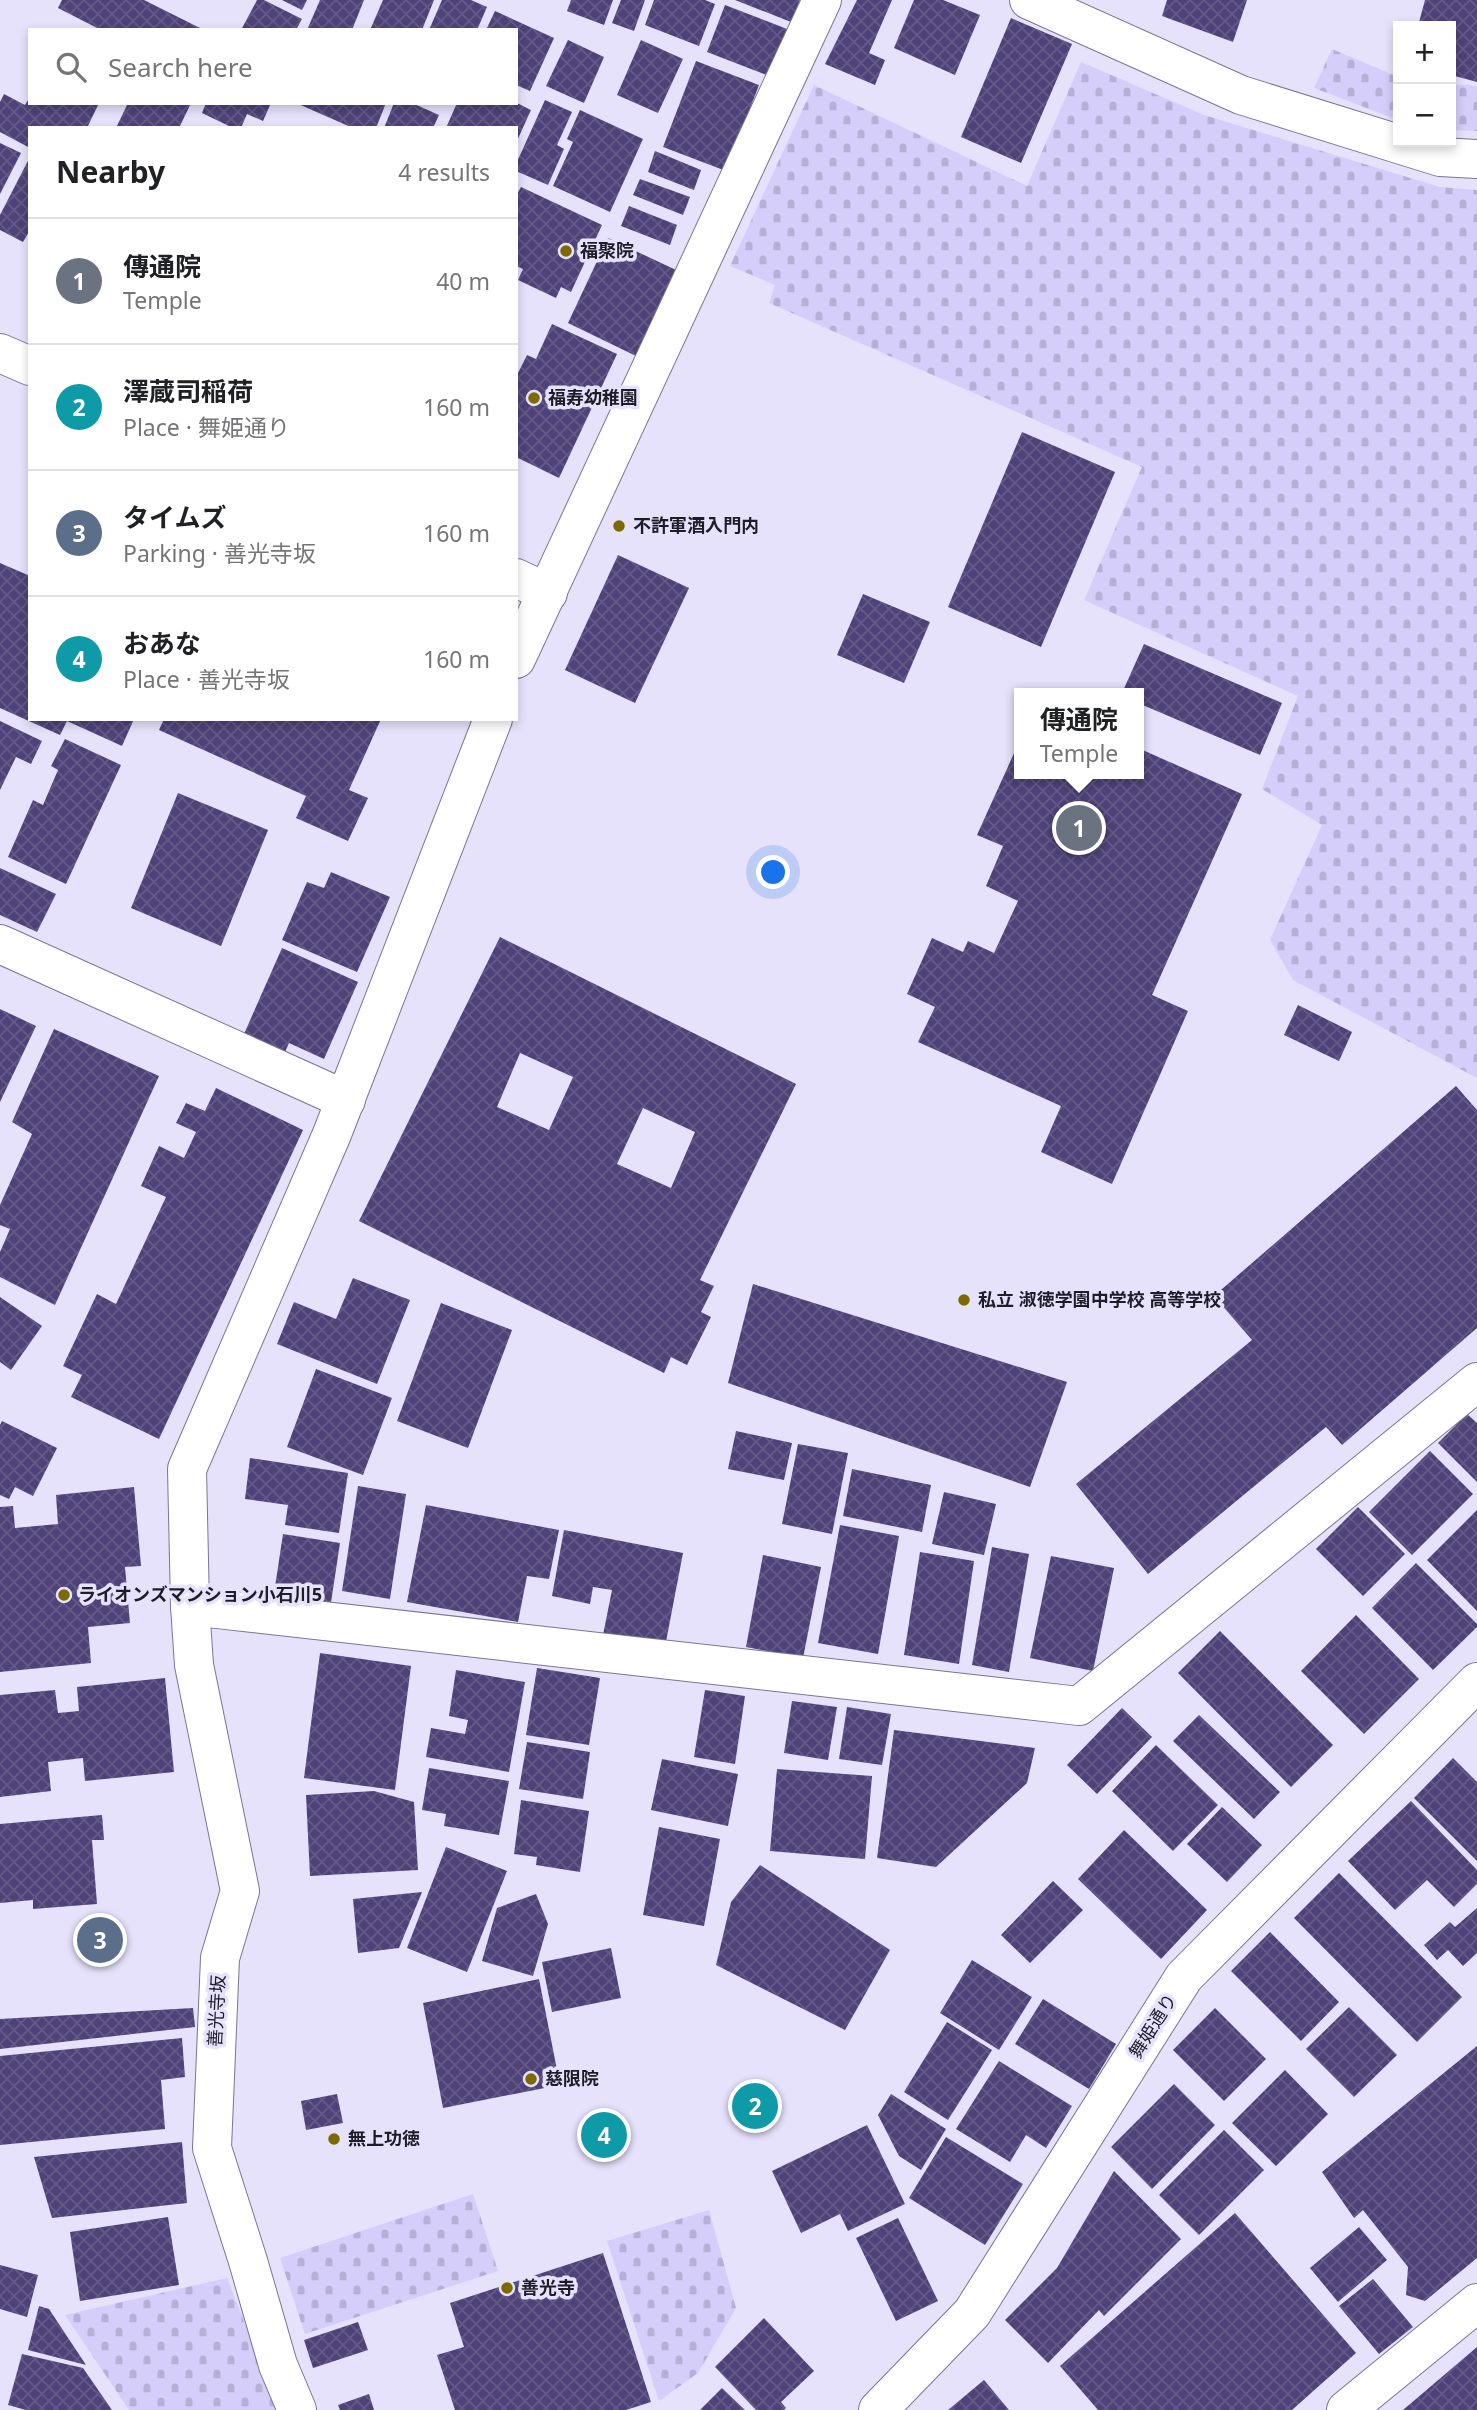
<!DOCTYPE html>
<html lang="en">
<head>
<meta charset="utf-8">
<style>
	body { margin:0; font-family:"Noto Sans","Noto Sans JP",sans-serif; background:#f2f2f2; color:#202124 }
	.controls { position:absolute; right:21px; top:21px; display:grid; overflow:hidden; border-radius:0px; box-shadow:0 4px 10px #0003 }
	.controls button { width:63px; height:63px; display:grid; place-items:center; padding:0; border:0; border-bottom:2px solid #e0e0e0; background:#fff; color:#202124; font:35px sans-serif }
	.you { position:absolute; left:774px; top:873px; width:24px; height:24px; margin:-18px; border:5px solid #fff; border-radius:50%; background:#1a73e8; box-shadow:0 0 0 10px #1a73e833 }
	.badge { display:grid; place-items:center; width:46px; height:46px; border-radius:50%; background:#2563eb; color:#fff; font-size:23px; font-weight:700 }
	.pin { position:absolute; translate:-50% -50%; border:4px solid #fff; box-shadow:0 2px 7px #0006 }
	.popup { position:absolute; left:1014px; top:688px; width:130px; height:91px; box-sizing:border-box; display:grid; place-content:center; border-radius:0px; background:#fff; filter:drop-shadow(0 2px 5px #0005); font-size:23px; white-space:nowrap; color:#757577 }
	.popup b { font-size:26px; color:#202124 }
	.popup::after { content:''; position:absolute; left:50%; top:100%; margin-left:-14px; border:14px solid transparent; border-top-color:#fff }
	.list { margin:0; padding:0; list-style:none }
	h2 { display:flex; justify-content:space-between; align-items:center; height:91px; margin:0; padding:0 28px; font-size:30px }
	h2 small { font-size:23px; font-weight:400; color:#757577 }
	.list li { display:grid; grid-template-columns:46px 1fr auto; gap:21px; align-items:center; box-sizing:border-box; height:126px; padding:0 28px; border-top:2px solid #e0e0e0 }
	.list b { display:block; font-size:26px; white-space:nowrap }
	.list p { margin:0; font-size:23px; white-space:nowrap; color:#757577 }
	.list em { font-size:23px; font-style:normal; color:#757577 }
	.icon { flex:none; width:38px; height:38px; fill:none; stroke:currentColor; stroke-width:2; stroke-linecap:round; stroke-linejoin:round }
	.map { position:relative; flex:none; width:1477px; height:2410px; overflow:hidden }
	.search { position:absolute; background:#fff; box-shadow:0 4px 10px #0003; left:28px; top:28px; width:490px; height:77px; display:flex; align-items:center; gap:18px; box-sizing:border-box; padding:0 24px; border-radius:0px; color:#757577; font-size:26px }
	.panel { position:absolute; background:#fff; box-shadow:0 4px 10px #0003; left:28px; top:126px; width:490px; height:595px; border-radius:0px }
	.map>svg:first-child { display:block }
	.cemetery { fill:url(#cemetery-stones) }
	.building { fill:url(#building-cross-hatch); fill-rule:evenodd }
	.lines { fill:none; stroke-linecap:round; stroke-linejoin:round }
	.minor-casing { stroke:#7a7592; stroke-width:40 }
	.minor { stroke:#fff; stroke-width:38 }
	.poi-dot { fill:#7d6900; stroke:#e6e2fc; stroke-width:2.5 }
	.labels { text-anchor:middle; stroke-width:7; stroke-linejoin:round; paint-order:stroke }
	.poi-label { font-size:18px; font-weight:bold; fill:#1e1c28; stroke:#e6e2fc; text-anchor:start }
	.street-label { font-size:18px; fill:#1e1c28; stroke:#e6e2fc }
</style>
</head>
<body>
<div class="map">
<svg width="1477" height="2410" viewBox="0 0 1477 2410">
	<defs>
		<pattern id="cemetery-stones" width="16" height="16" patternUnits="userSpaceOnUse" patternTransform="scale(1.75)"><rect width="16" height="16" fill="#d5cefb"/><path d="M2 7V4a2 2 0 0 1 4 0v3zM10 15v-3a2 2 0 0 1 4 0v3z" fill="#b6b0d7"/></pattern>
		<pattern id="building-cross-hatch" width="8" height="8" patternUnits="userSpaceOnUse" patternTransform="scale(1.75)"><rect width="8" height="8" fill="#4e4279"/><path d="M0 0l8 8M0 8l8-8" fill="none" stroke="#645a87"/></pattern>
	</defs>
	<rect width="100%" height="100%" fill="#e6e2fc"/>
	<g class="cemetery">
		<polygon points="1332,49 1398,77 1398,120 1314,88"/>
		<polygon points="1081,62 1204,115 1440,187 1477,190 1477,1078 1293,980 1270,940 1322,825 1262,789 1298,696 1084,600 1142,467 769,303 775,285 730,266 814,85 1027,186"/>
		<polygon points="1451,84 1477,86 1477,131 1451,130"/>
		<polygon points="473,2194 498,2271 305,2334 280,2258"/>
		<polygon points="709,2210 736,2308 698,2373 659,2401 607,2241"/>
		<polygon points="227,2278 279,2410 129,2410 65,2315"/>
	</g>
	<g class="building">
		<polygon points="62,0 144,0 204,30 101,30 58,8"/>
		<polygon points="257,0 264,0 302,19 296,30 241,30"/>
		<polygon points="282,0 307,0 302,10"/>
		<polygon points="320,0 364,0 352,30 307,30"/>
		<polygon points="383,0 434,0 422,30 370,30"/>
		<polygon points="442,0 471,0 487,7 477,30 429,30"/>
		<polygon points="571,0 613,0 604,25 567,11"/>
		<polygon points="621,0 645,0 634,31 612,23"/>
		<polygon points="654,0 705,0 715,4 699,46 645,25"/>
		<polygon points="735,0 800,0 791,22"/>
		<polygon points="857,0 892,0 869,53 885,60 875,85 825,64"/>
		<polygon points="914,0 943,0 980,15 955,75 894,48"/>
		<polygon points="1167,0 1247,0 1233,42 1162,16"/>
		<polygon points="1425,0 1477,0 1477,82 1451,75 1451,26 1418,26"/>
		<polygon points="725,5 787,29 769,76 707,52"/>
		<polygon points="495,11 554,38 530,91 516,85 516,30 486,30"/>
		<polygon points="1011,18 1072,44 1021,163 961,137"/>
		<polygon points="568,40 604,57 584,103 546,86"/>
		<polygon points="641,40 683,59 658,113 617,95"/>
		<polygon points="696,61 759,85 726,171 663,147"/>
		<polygon points="4,94 25,105 30,97 30,103 99,103 87,128 30,128 30,148 0,132 0,102"/>
		<polygon points="545,100 572,112 557,145 564,149 548,185 516,171 516,164"/>
		<polygon points="128,103 191,103 179,128 116,128"/>
		<polygon points="206,103 271,103 263,121 247,114 241,128 233,128 202,113"/>
		<polygon points="296,103 386,103 376,128 353,128"/>
		<polygon points="394,103 412,103 439,115 433,128 384,128"/>
		<polygon points="457,103 517,103 531,110 516,143 516,128 446,128"/>
		<polygon points="580,110 643,139 610,212 553,186 573,142 567,139"/>
		<polygon points="0,143 21,153 0,194"/>
		<polygon points="655,151 701,170 694,190 648,172"/>
		<polygon points="30,157 30,230 23,242 0,230 0,215"/>
		<polygon points="640,179 690,197 683,215 633,195"/>
		<polygon points="521,187 602,225 571,292 561,287 556,298 518,280 523,269 516,266 516,196"/>
		<polygon points="629,206 677,225 670,245 621,226"/>
		<polygon points="608,238 676,270 636,356 568,323"/>
		<polygon points="552,324 617,354 559,478 516,457 516,377 527,355 536,359"/>
		<polygon points="1022,432 1115,472 1041,647 948,607"/>
		<polygon points="618,555 689,588 635,703 565,670"/>
		<polygon points="0,563 30,576 30,719 134,719 122,746 67,721 60,735 0,708"/>
		<polygon points="863,594 930,622 904,683 837,655"/>
		<polygon points="1144,644 1282,703 1260,755 1138,703 1138,693 1122,693"/>
		<polygon points="164,719 381,719 349,790 368,798 348,841 296,818 306,796 159,730"/>
		<polygon points="0,721 42,741 31,764 16,757 0,790"/>
		<polygon points="65,739 121,765 66,884 8,857 33,800 43,805 58,770 51,766"/>
		<polygon points="1020,740 1020,774 1138,774 1138,748 1242,794 1152,995 1188,1011 1112,1184 1041,1152 1061,1106 918,1042 935,1007 907,994 932,938 963,952 968,941 994,953 1018,901 986,886 1003,846 977,835"/>
		<polygon points="178,793 268,830 221,946 131,908"/>
		<polygon points="0,868 56,894 37,932 0,915"/>
		<polygon points="331,872 390,897 357,972 282,940 307,882 324,888"/>
		<path d="M500,937L796,1084L700,1280L714,1286L701,1312L711,1317L687,1365L671,1357L664,1373L359,1221ZM520,1053L573,1077L549,1130L497,1107ZM643,1108L695,1132L671,1188L617,1164Z"/>
		<polygon points="282,948 358,982 324,1059 289,1043 285,1052 244,1034"/>
		<polygon points="1298,1005 1352,1032 1339,1061 1284,1035"/>
		<polygon points="0,1009 36,1026 0,1102"/>
		<polygon points="54,1029 159,1076 55,1305 0,1277 0,1252 10,1229 0,1225 0,1205 32,1134 12,1122"/>
		<polygon points="1456,1086 1477,1110 1477,1328 1342,1445 1326,1427 1148,1574 1076,1484 1252,1340 1214,1296"/>
		<polygon points="216,1088 303,1130 159,1439 71,1397 82,1375 63,1366 97,1294 116,1304 166,1197 141,1186 159,1146 184,1158 196,1132 176,1123 186,1103 205,1111"/>
		<polygon points="353,1278 410,1300 377,1384 277,1344 294,1302 336,1319"/>
		<polygon points="753,1284 1067,1382 1030,1487 728,1383"/>
		<polygon points="0,1297 42,1326 11,1370 0,1362"/>
		<polygon points="441,1303 512,1330 468,1448 397,1421"/>
		<polygon points="316,1369 392,1398 363,1475 287,1447"/>
		<polygon points="1467,1414 1477,1423 1477,1482 1438,1443"/>
		<polygon points="2,1421 57,1448 33,1496 15,1487 9,1499 0,1495 0,1425"/>
		<polygon points="736,1431 792,1443 784,1480 728,1469"/>
		<polygon points="798,1444 848,1453 832,1534 782,1524"/>
		<polygon points="1430,1451 1473,1494 1412,1555 1369,1512"/>
		<polygon points="250,1458 348,1473 339,1533 285,1525 288,1505 245,1499"/>
		<polygon points="852,1469 931,1485 922,1532 843,1516"/>
		<polygon points="358,1486 406,1494 390,1599 342,1591"/>
		<polygon points="134,1487 141,1566 125,1567 130,1623 88,1627 91,1663 0,1672 0,1507 13,1506 15,1528 58,1524 56,1495"/>
		<polygon points="944,1492 996,1504 984,1555 932,1544"/>
		<polygon points="426,1505 559,1530 549,1579 527,1576 518,1622 407,1602"/>
		<polygon points="1358,1507 1405,1554 1363,1596 1316,1549"/>
		<polygon points="1477,1510 1477,1611 1427,1560"/>
		<polygon points="840,1525 899,1536 878,1654 818,1643"/>
		<polygon points="564,1530 683,1553 665,1647 603,1635 612,1590 593,1587 590,1604 552,1596"/>
		<polygon points="283,1534 340,1543 330,1609 273,1600"/>
		<polygon points="992,1547 1029,1554 1009,1672 972,1665"/>
		<polygon points="920,1552 974,1561 959,1664 904,1655"/>
		<polygon points="763,1555 821,1567 803,1658 746,1647"/>
		<polygon points="1051,1556 1114,1568 1093,1671 1030,1658"/>
		<polygon points="1416,1563 1477,1624 1477,1627 1433,1670 1372,1608"/>
		<polygon points="1356,1615 1419,1679 1364,1734 1301,1671"/>
		<polygon points="1220,1631 1333,1745 1291,1787 1178,1673"/>
		<polygon points="320,1653 411,1666 395,1790 304,1778"/>
		<polygon points="537,1668 600,1678 589,1745 526,1735"/>
		<polygon points="456,1670 525,1682 509,1772 426,1757 431,1728 465,1734 468,1720 449,1716"/>
		<polygon points="165,1678 174,1772 85,1781 83,1758 48,1762 51,1791 0,1797 0,1695 55,1690 58,1713 79,1711 77,1687"/>
		<polygon points="705,1690 745,1696 735,1764 694,1757"/>
		<polygon points="792,1701 837,1707 828,1760 784,1753"/>
		<polygon points="847,1707 891,1714 882,1765 839,1759"/>
		<polygon points="1122,1708 1152,1737 1097,1794 1067,1765"/>
		<polygon points="1199,1715 1280,1792 1254,1819 1173,1741"/>
		<polygon points="894,1730 1035,1748 1027,1783 936,1867 877,1858"/>
		<polygon points="527,1742 590,1752 583,1799 519,1789"/>
		<polygon points="1156,1745 1218,1805 1173,1851 1112,1791"/>
		<polygon points="1453,1758 1477,1782 1477,1861 1414,1798"/>
		<polygon points="662,1759 738,1774 728,1826 651,1810"/>
		<polygon points="429,1768 509,1781 499,1835 444,1826 446,1814 422,1810"/>
		<polygon points="777,1769 872,1776 865,1859 770,1851"/>
		<polygon points="374,1791 414,1802 418,1870 310,1876 306,1795"/>
		<polygon points="521,1800 589,1811 580,1872 536,1865 537,1857 514,1854"/>
		<polygon points="1411,1801 1477,1870 1477,1884 1454,1907 1427,1880 1395,1910 1348,1861"/>
		<polygon points="1222,1807 1262,1845 1227,1882 1187,1844"/>
		<polygon points="102,1815 104,1840 92,1840 97,1904 33,1909 33,1900 0,1903 0,1824"/>
		<polygon points="659,1827 720,1839 704,1926 643,1915"/>
		<polygon points="1124,1830 1207,1910 1161,1959 1078,1879"/>
		<polygon points="446,1847 507,1871 467,1972 407,1948"/>
		<polygon points="760,1865 890,1950 845,2030 716,1965 731,1902"/>
		<polygon points="1339,1873 1462,1997 1417,2042 1294,1918"/>
		<polygon points="1053,1881 1083,1910 1030,1963 1001,1935"/>
		<polygon points="422,1892 399,1948 358,1953 353,1899"/>
		<polygon points="536,1894 548,1924 533,1976 482,1961 497,1908"/>
		<polygon points="1477,1908 1477,1953 1463,1966 1448,1950 1437,1960 1424,1945 1450,1922 1455,1927"/>
		<polygon points="1270,1932 1339,2002 1301,2041 1231,1971"/>
		<polygon points="611,1948 621,1998 552,2012 542,1962"/>
		<polygon points="972,1960 1032,1997 999,2050 940,2013"/>
		<polygon points="539,1979 560,2085 443,2108 423,2003"/>
		<polygon points="1043,1999 1116,2044 1089,2089 1015,2044"/>
		<polygon points="1349,2007 1397,2055 1354,2097 1306,2049"/>
		<polygon points="193,2008 195,2027 0,2049 0,2019"/>
		<polygon points="1215,2008 1266,2059 1224,2101 1173,2050"/>
		<polygon points="947,2022 992,2050 948,2120 904,2092"/>
		<polygon points="182,2038 185,2077 161,2080 165,2129 0,2145 0,2056"/>
		<polygon points="1477,2046 1477,2258 1425,2301 1406,2295 1408,2267 1363,2210 1354,2218 1322,2172"/>
		<polygon points="999,2061 1072,2106 1046,2148 1026,2135 1010,2162 956,2129"/>
		<polygon points="1285,2070 1328,2114 1276,2166 1232,2123"/>
		<polygon points="1174,2084 1215,2125 1152,2189 1111,2147"/>
		<polygon points="337,2094 343,2123 306,2130 301,2101"/>
		<polygon points="891,2094 946,2129 921,2170 899,2156 878,2115"/>
		<polygon points="867,2125 905,2204 848,2231 840,2214 801,2233 772,2171"/>
		<polygon points="1224,2130 1264,2170 1199,2235 1159,2195"/>
		<polygon points="946,2137 1023,2184 985,2245 909,2198"/>
		<polygon points="182,2142 187,2203 52,2218 34,2157"/>
		<polygon points="1114,2171 1181,2239 1104,2316 1099,2310 1048,2363 1005,2320 1057,2268"/>
		<polygon points="1235,2213 1356,2353 1292,2410 1098,2410 1060,2366"/>
		<polygon points="168,2217 179,2285 80,2301 70,2232"/>
		<polygon points="898,2218 938,2301 896,2321 856,2238"/>
		<polygon points="1359,2227 1387,2260 1338,2302 1310,2268"/>
		<polygon points="603,2253 651,2402 626,2410 455,2410 437,2355 464,2347 450,2303"/>
		<polygon points="0,2265 38,2275 27,2317 0,2309"/>
		<polygon points="1373,2279 1413,2327 1379,2354 1339,2306"/>
		<polygon points="39,2306 49,2309 86,2365 28,2350"/>
		<polygon points="764,2318 814,2371 781,2402 786,2408 784,2410 756,2410 715,2367"/>
		<polygon points="358,2322 368,2350 313,2368 304,2340"/>
		<polygon points="1477,2347 1477,2410 1403,2410"/>
		<polygon points="22,2354 83,2368 112,2410 26,2410 8,2405"/>
		<polygon points="984,2380 1009,2410 948,2410"/>
		<polygon points="722,2388 745,2410 700,2410"/>
		<polygon points="369,2394 374,2410 340,2410 338,2405"/>
	</g>
	<g class="lines">
		<defs>
			<g id="minor">
				<polyline points="1029,0 1241,95 1440,157 1477,159"/>
				<polyline points="0,353 30,366"/>
				<polyline points="516,578 548,593"/>
				<polyline points="516,659 822,0"/>
				<polyline points="0,944 346,1100"/>
				<polyline points="190,1606 1079,1706 1477,1382"/>
				<polyline points="297,2410 278,2365 248,2261 212,2148 220,1958 240,1891 194,1665 190,1606 187,1469 332,1134 493,719"/>
				<polyline points="878,2410 972,2313 1184,1977 1477,1682"/>
				<polyline points="1346,2410 1477,2303"/>
			</g>
		</defs>
		<use href="#minor" class="minor-casing"/>
		<use href="#minor" class="minor"/>
	</g>
	<g class="poi-dot">
		<circle cx="566" cy="251" r="7"/>
		<circle cx="534" cy="398" r="7"/>
		<circle cx="619" cy="526" r="7"/>
		<circle cx="964" cy="1300" r="7"/>
		<circle cx="64" cy="1595" r="7"/>
		<circle cx="531" cy="2079" r="7"/>
		<circle cx="334" cy="2139" r="7"/>
		<circle cx="507" cy="2288" r="7"/>
	</g>
	<g class="labels">
		<g class="poi-label">
			<text x="580" y="257">福聚院</text>
			<text x="548" y="404">福寿幼稚園</text>
			<text x="633" y="532">不許軍酒入門内</text>
			<text x="978" y="1306">私立 淑徳学園中学校 高等学校</text>
			<text x="78" y="1601">ライオンズマンション小石川5</text>
			<text x="545" y="2085">慈限院</text>
			<text x="348" y="2145">無上功徳</text>
			<text x="521" y="2294">善光寺</text>
		</g>
		<g class="street-label">
			<text transform="translate(217 2011) rotate(-87)" y="6">善光寺坂</text>
			<text transform="translate(1153 2026) rotate(-58)" y="6">舞姫通り</text>
		</g>
	</g>
</svg>
<div class="controls">
<button>+</button>
<button>−</button>
</div>
<div class="you"></div>
<div class="pin badge" style="left:1079px;top:828px;background:#6b7280">1</div>
<div class="popup"><b>傳通院</b>Temple</div>
<div class="pin badge" style="left:755px;top:2106px;background:#0f9aa8">2</div>
<div class="pin badge" style="left:100px;top:1940px;background:#5c6f8a">3</div>
<div class="pin badge" style="left:604px;top:2135px;background:#0f9aa8">4</div>
<div class="search"><svg class="icon" aria-label="search" viewBox="0 0 24 24"><circle cx="10" cy="10" r="6"/><path d="M15 15l6 6"/></svg>Search here</div>
<section class="panel">
<h2>Nearby<small>4 results</small></h2>
<ul class="list">
<li><span class="badge" style="background:#6b7280">1</span><div><b>傳通院</b><p>Temple</p></div><em>40 m</em></li>
<li><span class="badge" style="background:#0f9aa8">2</span><div><b>澤蔵司稲荷</b><p>Place · 舞姫通り</p></div><em>160 m</em></li>
<li><span class="badge" style="background:#5c6f8a">3</span><div><b>タイムズ</b><p>Parking · 善光寺坂</p></div><em>160 m</em></li>
<li><span class="badge" style="background:#0f9aa8">4</span><div><b>おあな</b><p>Place · 善光寺坂</p></div><em>160 m</em></li>
</ul>
</section>
</div>
</body>
</html>
